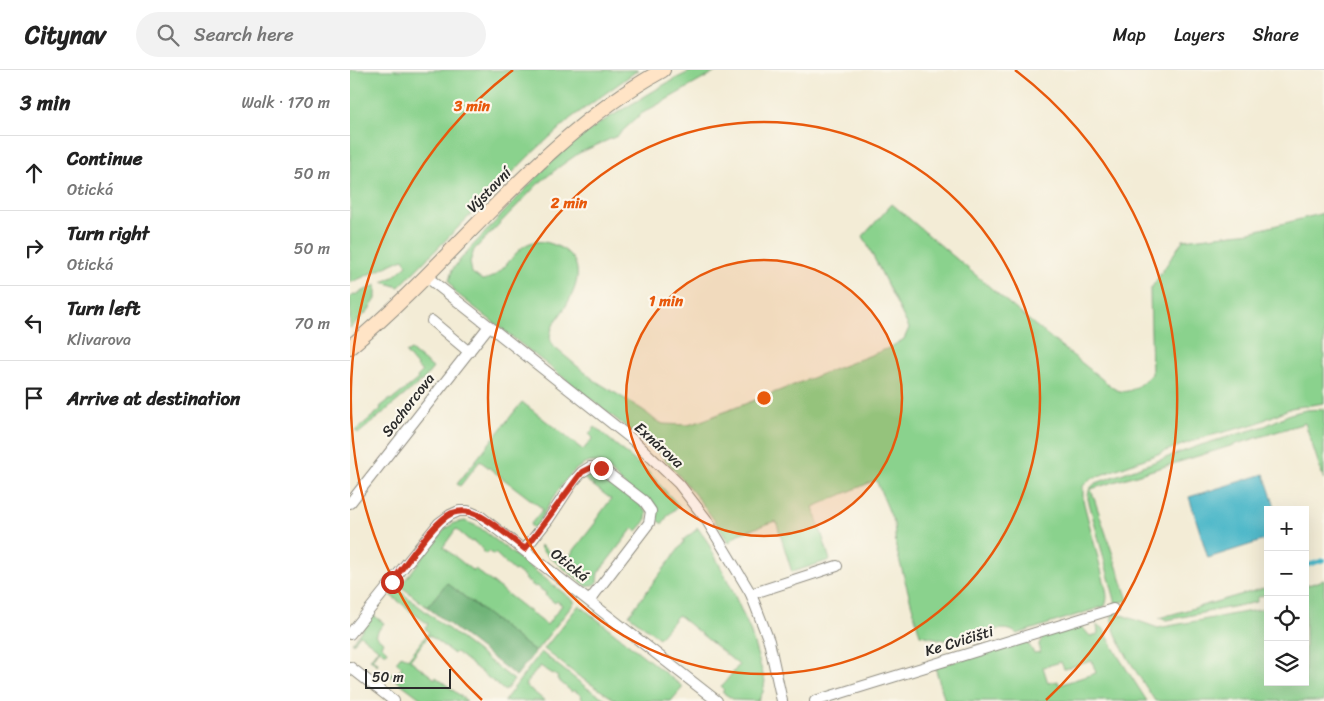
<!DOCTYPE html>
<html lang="en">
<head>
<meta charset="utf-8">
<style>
	body { margin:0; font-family:Sriracha,sans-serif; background:#f2f2f2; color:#222 }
	.controls { position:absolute; right:15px; bottom:15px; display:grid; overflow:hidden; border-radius:0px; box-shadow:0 5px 20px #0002 }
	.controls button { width:45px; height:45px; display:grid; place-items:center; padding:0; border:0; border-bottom:1px solid #e0e0e0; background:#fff; color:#222; font:25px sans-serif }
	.scale { position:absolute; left:15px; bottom:12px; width:86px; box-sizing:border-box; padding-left:5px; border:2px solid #2b2b2b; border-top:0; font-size:14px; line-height:18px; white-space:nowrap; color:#2b2b2b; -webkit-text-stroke:4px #fbf7ec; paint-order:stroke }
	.stop { position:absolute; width:15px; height:15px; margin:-11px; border:4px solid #c8321e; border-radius:50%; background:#fff }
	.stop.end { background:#c8321e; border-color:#fff; box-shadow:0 1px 5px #0008 }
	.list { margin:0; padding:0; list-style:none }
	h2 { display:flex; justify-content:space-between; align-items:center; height:65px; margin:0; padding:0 20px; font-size:21px }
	h2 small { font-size:16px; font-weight:400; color:#767676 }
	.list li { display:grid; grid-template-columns:32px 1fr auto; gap:15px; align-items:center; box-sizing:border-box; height:75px; padding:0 20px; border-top:1px solid #e0e0e0 }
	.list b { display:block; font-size:19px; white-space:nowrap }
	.list p { margin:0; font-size:16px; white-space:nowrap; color:#767676 }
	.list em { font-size:16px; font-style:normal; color:#767676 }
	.icon { flex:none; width:28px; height:28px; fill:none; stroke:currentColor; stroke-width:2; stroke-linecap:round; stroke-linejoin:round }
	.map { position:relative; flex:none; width:974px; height:631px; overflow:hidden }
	header { display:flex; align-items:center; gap:30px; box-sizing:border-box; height:70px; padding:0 25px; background:#fff; border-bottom:1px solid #e0e0e0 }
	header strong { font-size:24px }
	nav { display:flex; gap:28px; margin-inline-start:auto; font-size:18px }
	.search { width:350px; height:45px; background:#f2f2f2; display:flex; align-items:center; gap:12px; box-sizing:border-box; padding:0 18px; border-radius:28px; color:#767676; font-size:19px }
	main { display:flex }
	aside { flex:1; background:#fff }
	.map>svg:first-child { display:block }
	.green { fill:#8ad28d; stroke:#5a7e5c; fill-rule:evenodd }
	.forest { fill:#6fb478; stroke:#4d7052 }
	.water { fill:#4db8c9; stroke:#3c727a }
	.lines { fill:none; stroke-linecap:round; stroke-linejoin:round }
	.stream { stroke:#4db8c9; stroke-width:4 }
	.street-casing { stroke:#8f8c80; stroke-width:12 }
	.secondary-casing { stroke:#8f8c80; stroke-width:16 }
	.street { stroke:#fff; stroke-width:10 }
	.secondary { stroke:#ffe4c6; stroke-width:14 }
	.route { stroke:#c8321e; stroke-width:6 }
	.ring { fill:none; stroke:#e8590c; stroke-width:2.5 }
	.labels { text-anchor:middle; stroke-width:4.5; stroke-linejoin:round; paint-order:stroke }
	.street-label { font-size:15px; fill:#2b2b2b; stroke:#fbf7ec }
	.centre { fill:#e8590c; stroke:#fbf7ec; stroke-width:2.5 }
	.ring-label { font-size:15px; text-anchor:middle; font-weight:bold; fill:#e8590c; stroke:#fbf7ec; stroke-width:4.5; stroke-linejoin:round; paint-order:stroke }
</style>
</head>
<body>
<header>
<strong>Citynav</strong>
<div class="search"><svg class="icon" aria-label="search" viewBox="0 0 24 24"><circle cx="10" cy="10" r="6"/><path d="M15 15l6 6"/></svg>Search here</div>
<nav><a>Map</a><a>Layers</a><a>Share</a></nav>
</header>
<main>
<aside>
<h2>3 min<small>Walk · 170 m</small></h2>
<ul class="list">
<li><svg class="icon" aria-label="ahead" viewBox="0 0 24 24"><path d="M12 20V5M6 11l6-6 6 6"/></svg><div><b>Continue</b><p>Otická</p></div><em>50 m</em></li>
<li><svg class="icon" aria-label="right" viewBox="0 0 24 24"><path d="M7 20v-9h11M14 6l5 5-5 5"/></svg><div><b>Turn right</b><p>Otická</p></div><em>50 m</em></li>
<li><svg class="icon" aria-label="left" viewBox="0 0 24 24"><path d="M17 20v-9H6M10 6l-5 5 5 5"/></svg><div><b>Turn left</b><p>Klivarova</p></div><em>70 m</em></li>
<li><svg class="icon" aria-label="arrive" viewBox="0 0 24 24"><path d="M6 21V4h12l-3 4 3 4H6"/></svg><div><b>Arrive at destination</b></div></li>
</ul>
</aside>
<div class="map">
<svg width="974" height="631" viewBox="0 0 974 631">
	<rect width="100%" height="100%" fill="#fbf7ec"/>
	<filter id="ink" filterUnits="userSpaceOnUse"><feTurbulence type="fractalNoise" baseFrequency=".02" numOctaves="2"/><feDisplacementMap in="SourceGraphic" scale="10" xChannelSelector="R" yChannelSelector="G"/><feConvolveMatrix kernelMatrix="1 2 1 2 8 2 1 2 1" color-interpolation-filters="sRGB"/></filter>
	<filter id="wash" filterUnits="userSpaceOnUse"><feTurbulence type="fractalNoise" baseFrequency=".0096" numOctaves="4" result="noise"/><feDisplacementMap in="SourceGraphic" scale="20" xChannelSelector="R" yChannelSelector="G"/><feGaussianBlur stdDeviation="1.12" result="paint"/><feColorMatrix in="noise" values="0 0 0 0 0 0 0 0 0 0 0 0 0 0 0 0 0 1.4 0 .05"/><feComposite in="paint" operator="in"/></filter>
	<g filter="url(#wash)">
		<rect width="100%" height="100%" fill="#f3ecd6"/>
		<g class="green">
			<polygon points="0,0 288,0 221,48 179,86 49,217 33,212 43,207 57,195 53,189 0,213"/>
			<path d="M343,0H369L291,44L267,66L229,83L209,97L188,114L124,180L120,192L122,203L132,210C164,206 164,155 209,177C237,191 228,217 214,239C210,246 202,254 201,262C199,268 201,272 204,277L244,310L293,340L305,350L313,354L338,355L351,351L539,278L554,269L559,258L513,166L542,134L675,247L763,318C780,328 789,314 802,304L800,220L833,170L900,162L974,143V333L941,338L905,354L851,368L740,409L733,416V430L755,515C757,523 758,529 755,536L667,564C652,550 623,571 606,571C595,571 582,567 570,565L546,478L544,453L526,410L463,437L480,490L442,502L426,451L388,464L379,473C358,438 335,412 308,382L105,222L99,211L102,200L115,184L199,94L224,72L250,53L317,13Z"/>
			<polygon points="26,215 26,229 18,241 0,258 0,227"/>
			<polygon points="61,280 83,298 75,308 9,363 5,361 31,339 30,337 40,329 42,330 68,309 67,307 72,302 56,283"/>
			<path d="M172,332L233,380L243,368L239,364L245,357L299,403L329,436L319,444L312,454L255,395C223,378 200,439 184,458L180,455L193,439L130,391L110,416L107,414Z"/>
			<path d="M974,339V410L955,353L741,419L778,530L766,534L738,429C738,421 739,418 746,413L851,375L915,356L940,344L956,340Z"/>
			<polygon points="247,401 290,434 297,443 295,452 287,461 283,458 248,503 247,513 238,517 197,485 191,479 190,475 214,493 246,452 245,451 261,429 232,407 235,402"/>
			<path d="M115,451L129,457L225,532L185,582L97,513L77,537L48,514L52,508L55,510L95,459L104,453ZM106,459L121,472L123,471L133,479L132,481L136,484L139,481L144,485L145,483L164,501L166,500L176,508L175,509L185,517L186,516L196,523L195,525L205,533L207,531L212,535L197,555L125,499L123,501L93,477Z"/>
			<polygon points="347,457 357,471 380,515 400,560 415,611 413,622 408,631 384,630 372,622 374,620 371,617 389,595 328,545 309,568 279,545 334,472 333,470 346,460"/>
			<path d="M974,510V631H805C795,615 758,562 762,545L766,543L808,558L918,538V612H955V516Z"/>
			<polygon points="918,517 918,523 907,528 907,532 817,550 809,548"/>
			<polygon points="48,520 164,610 155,621 106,582 104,584 79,565 60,590 85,609 86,607 117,631 74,631 34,601 36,599 45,606 52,597 46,592 52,585 58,589 79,562 75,559 78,554 59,540 59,539 40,525 41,523 44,525"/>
			<polygon points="229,535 333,617 321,631 267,631 227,605 194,579"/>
			<polygon points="23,545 34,553 25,565 33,572 31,575 37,581 35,584 29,579 22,589 28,593 27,595 20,589 28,579 10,565 3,574 2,573"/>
			<path d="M722,555L732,557L740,566L748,564L747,555L753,558L768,586L797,631H595L585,597L674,572L679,575L684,583L690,582L689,574L694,565ZM742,591L746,603L709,615L708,611L698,613L693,597L711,592L714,599Z"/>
			<polygon points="191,582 237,618 259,631 246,631 243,629 242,631 234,631 231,628 232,626 224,620 222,622 207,609 208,607 190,596 175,615 195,631 154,631"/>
		</g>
		<polygon class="forest" points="97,513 185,582 166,606 77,537"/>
		<polygon class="water" points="914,404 926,440 918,440 918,469 858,488 839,427"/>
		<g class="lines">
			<polyline class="stream" points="955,496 974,490"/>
		</g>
	</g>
	<g filter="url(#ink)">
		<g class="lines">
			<defs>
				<g id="street">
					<polyline points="77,207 283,370 329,414 356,449 401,524 419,571 432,631"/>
					<polyline points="82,251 119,282"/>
					<polyline points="0,433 139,256"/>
					<polyline points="175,479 198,450 223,412 232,402 240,397 251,398 294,431 301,441 299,453 240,530"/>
					<polyline points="401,524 487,496"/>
					<polyline points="0,564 89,453 100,445 109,441 118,441 130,446 367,631"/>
					<polyline points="0,597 44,631"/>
					<polyline points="465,631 763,539"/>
				</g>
				<path id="secondary" d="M0,277C107,188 189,68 313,0"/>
			</defs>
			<use href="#street" class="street-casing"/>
			<use href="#secondary" class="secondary-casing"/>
			<use href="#street" class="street"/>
			<use href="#secondary" class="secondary"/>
		</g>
	</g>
	<g class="lines" filter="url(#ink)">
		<path class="route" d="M42,512C56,494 83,452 102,443C111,440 120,441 128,445C145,453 160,468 175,479L232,402L244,396L251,398"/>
	</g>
	<circle cx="414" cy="328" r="138" fill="#e8590c" fill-opacity=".12"/>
	<g class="ring">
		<circle cx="414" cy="328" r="138"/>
		<circle cx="414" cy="328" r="276"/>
		<path d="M132 630A413 413 0 0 1 163 0M665 0A413 413 0 0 1 696 630"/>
	</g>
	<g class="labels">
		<g class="street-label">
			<text transform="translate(139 120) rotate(-46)" y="5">Výstavní</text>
			<text transform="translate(58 335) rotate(-52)" y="5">Sochorcova</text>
			<text transform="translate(309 375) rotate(42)" y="5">Exnárova</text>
			<text transform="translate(220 495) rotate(38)" y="5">Otická</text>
			<text transform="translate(609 571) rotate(-17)" y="5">Ke Cvičišti</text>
		</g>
	</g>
	<circle cx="414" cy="328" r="8" class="centre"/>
	<g class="ring-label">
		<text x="122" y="41">3 min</text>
		<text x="219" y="138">2 min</text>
		<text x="316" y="236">1 min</text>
	</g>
</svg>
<div class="controls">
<button>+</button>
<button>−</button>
<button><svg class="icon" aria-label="locate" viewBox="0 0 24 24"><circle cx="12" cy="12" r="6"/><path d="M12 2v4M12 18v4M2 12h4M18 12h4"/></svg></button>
<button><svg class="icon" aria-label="layers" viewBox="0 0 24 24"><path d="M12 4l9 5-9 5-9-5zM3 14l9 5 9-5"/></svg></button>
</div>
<div class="scale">50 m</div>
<div class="stop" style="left:42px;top:512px"></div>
<div class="stop end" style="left:251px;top:398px"></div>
</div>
</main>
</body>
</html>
